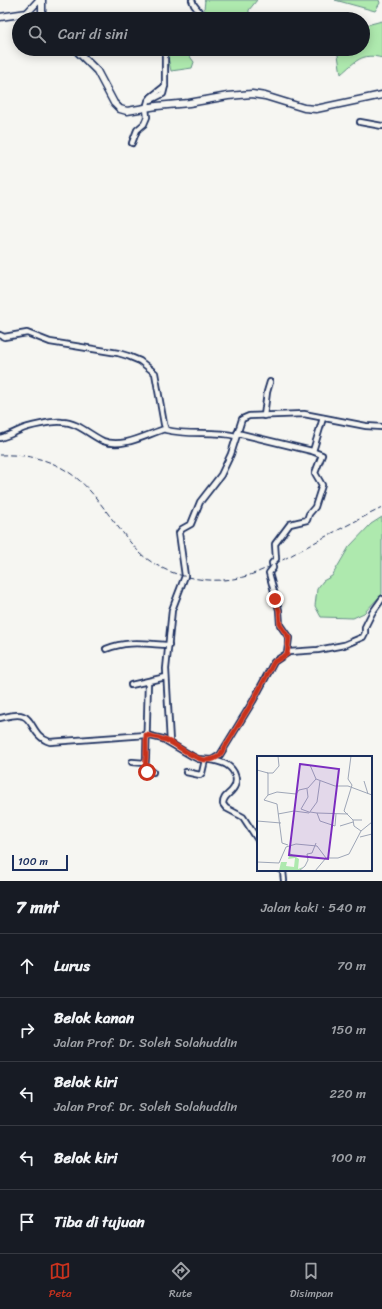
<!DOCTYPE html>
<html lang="id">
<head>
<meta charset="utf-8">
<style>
	body { margin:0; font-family:Sriracha,sans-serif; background:#20242c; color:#f1f3f6 }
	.scale { position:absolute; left:12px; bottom:10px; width:56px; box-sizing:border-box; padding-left:4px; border:2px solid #1b2f5e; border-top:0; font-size:11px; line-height:14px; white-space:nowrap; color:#1b2f5e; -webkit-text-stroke:3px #f6f6f2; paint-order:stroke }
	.stop { position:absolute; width:12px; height:12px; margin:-9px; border:3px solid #c8321e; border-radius:50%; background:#fff }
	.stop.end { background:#c8321e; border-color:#fff; box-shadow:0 1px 4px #0008 }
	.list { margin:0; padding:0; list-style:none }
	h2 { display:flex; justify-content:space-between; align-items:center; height:52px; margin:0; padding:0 16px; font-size:17px }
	h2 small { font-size:13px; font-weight:400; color:#9ea1a6 }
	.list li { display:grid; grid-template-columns:26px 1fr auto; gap:12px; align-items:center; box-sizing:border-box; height:64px; padding:0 16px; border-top:1px solid #363941 }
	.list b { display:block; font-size:15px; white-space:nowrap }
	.list p { margin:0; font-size:13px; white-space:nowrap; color:#9ea1a6 }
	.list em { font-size:13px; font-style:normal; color:#9ea1a6 }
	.icon { flex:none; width:22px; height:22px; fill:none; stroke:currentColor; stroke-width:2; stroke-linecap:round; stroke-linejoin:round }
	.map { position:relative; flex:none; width:382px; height:881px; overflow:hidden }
	.search { position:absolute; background:#171b24; box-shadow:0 2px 10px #0003; left:12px; right:12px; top:12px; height:44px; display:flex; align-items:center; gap:10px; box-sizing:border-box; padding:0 14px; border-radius:22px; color:#9ea1a6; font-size:15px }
	.sheet { height:372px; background:#171b24 }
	nav { display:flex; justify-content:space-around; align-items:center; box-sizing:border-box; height:56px; border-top:1px solid #363941; background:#171b24; font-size:11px; color:#9ea1a6 }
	nav a { display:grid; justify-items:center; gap:2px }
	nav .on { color:#c8321e }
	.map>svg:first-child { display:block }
	.green { fill:#aee9ae; stroke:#648c86 }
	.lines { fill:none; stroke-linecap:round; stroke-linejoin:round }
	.minor-casing { stroke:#1b2f5e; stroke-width:8 }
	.major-casing { stroke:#1b2f5e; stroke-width:9 }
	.minor { stroke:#f6f6f2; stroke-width:4.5 }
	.major { stroke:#f6f6f2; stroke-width:6 }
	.rail { stroke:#1b2f5e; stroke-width:1; stroke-dasharray:6 3; stroke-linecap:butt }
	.route { stroke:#c8321e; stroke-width:5 }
	.inset-road { fill:none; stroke:#9ea6b7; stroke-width:1 }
	.view { fill:#7b2cbf; fill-opacity:0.15; stroke:#7b2cbf; stroke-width:2 }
	.inset-edge { fill:none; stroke:#1b2f5e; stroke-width:2 }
</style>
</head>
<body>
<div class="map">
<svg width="382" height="881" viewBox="0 0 382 881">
	<rect width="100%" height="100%" fill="#f6f6f2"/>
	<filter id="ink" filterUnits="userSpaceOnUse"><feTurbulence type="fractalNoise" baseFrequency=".025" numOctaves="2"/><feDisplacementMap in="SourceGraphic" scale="8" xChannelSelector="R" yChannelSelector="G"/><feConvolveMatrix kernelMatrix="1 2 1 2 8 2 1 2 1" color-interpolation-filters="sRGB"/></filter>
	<g filter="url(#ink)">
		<g class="green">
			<polygon points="204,0 257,0 249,10 249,19 214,19 214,15 204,10 205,0"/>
			<polygon points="335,0 379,0 380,3 375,11"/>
			<path d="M382,21V58C362,52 355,62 341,74L337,49H363V26Z"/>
			<polygon points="166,49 198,49 186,51 194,62 192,68 171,71"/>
			<polygon points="382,517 382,594 364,613 353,618 321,617 315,606 317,589 323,581 332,576 349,547 371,524"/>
		</g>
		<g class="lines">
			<defs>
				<g id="minor">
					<polyline points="192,0 194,5 205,19"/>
					<polyline points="151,100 163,94 165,86"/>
					<polyline points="360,122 382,126"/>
					<polyline points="132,143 137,130 144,124 147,117 146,108 148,101 151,97 165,86 165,49"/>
					<path d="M0,335L4,337L27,333L50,342L118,353L128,356L140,361L155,373L164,424L166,430C189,436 213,430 236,436"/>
					<polyline points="264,416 267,392 270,382"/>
					<polyline points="237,433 312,451 322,455 315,473 322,485 315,507 309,514 307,520 290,524 275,544 276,559 272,563 273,568 269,573 279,610 280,625 289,638 287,653"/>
					<path d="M0,438C8,436 13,433 20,430C28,426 53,421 62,422C77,422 90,435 103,441C123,449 147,434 165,429"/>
					<polyline points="313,451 323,418"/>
					<path d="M106,649C128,640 146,644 169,645"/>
					<polyline points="148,682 146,757 145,770 145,771 153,772"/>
					<polyline points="131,685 166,677"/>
					<path d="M0,718C6,717 16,713 23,716C33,719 33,737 50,742L146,735L163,739L192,756L198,759L212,760L220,755L253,701L274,662L289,652L318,650L344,645L363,637L365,633V627L372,613L382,599"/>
					<polyline points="170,742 166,669 172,610 185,576 179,533 182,529 191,524 200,502 221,475 231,454 242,419 249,416 304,414 366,426 382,427"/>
					<path d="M212,760C216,761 222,762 227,765C235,770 239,781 233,789C229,795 223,796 223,804L226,808L243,817L258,840"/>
					<polyline points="132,762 145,763"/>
					<polyline points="186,772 200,775 202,773 205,760"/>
					<polyline points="281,870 283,871 284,881"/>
				</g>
				<g id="major">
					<polyline points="27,13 36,19"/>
					<polyline points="0,17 27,13 39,0"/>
					<polyline points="42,19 42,0"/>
					<polyline points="75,49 97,71 114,103 120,109 127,111 157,106 189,103 228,96 252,94 265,96 304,108 316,109 382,95"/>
				</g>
			</defs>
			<use href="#minor" class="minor-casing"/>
			<use href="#major" class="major-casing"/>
			<use href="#minor" class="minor"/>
			<use href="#major" class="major"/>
			<path class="rail" d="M0,455C27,454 52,459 74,476C94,491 107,514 123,533C128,540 135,548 141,554C168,578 212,586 247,576C266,570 284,559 301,550C328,535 355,521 382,508"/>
		</g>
	</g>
	<g class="lines" filter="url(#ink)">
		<path class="route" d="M147,772L145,770L146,757V735C154,737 162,738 170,742C185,750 204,769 220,755L253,701L274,662L287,654L289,638L280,625L279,610L275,599"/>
	</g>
	<g transform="translate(257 756)">
		<rect width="115" height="115" fill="#f6f6f2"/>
		<path d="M33,97L42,103L41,113L46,111L42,115H22L24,106H30L29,110L37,111L38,102L31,103Z" fill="#aee9ae"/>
		<path class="inset-road" d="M94,0L91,23L95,29L87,55L96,64M53,9L59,23M0,14L11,17V39L20,36L39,38L42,34L51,32L59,23L78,30H91L115,39M10,17H16L22,10L21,0M107,25L111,38M50,33L51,41L44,53L52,56M11,39L7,44L20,48L25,87L31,89M53,56L60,57L63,65L78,70L79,58M60,57L91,58M21,58L37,55L52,57L60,46L63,25M0,65L24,67M83,70L96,66M104,75L97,70L96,64H105M103,81L115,78M69,102H81L92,98L104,75L115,66M0,106L22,107L29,91L39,88L60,90L69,102M42,115L48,110L51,104L50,98L55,97L59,87M58,115L69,102"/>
		<path class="view" d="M43,8L82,13L71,103L32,99Z"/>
		<rect width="115" height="115" class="inset-edge"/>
	</g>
</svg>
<div class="scale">100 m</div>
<div class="stop" style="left:147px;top:772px"></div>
<div class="stop end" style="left:275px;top:599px"></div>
<div class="search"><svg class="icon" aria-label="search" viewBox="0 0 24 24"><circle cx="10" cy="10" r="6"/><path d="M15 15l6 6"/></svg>Cari di sini</div>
</div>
<section class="sheet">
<h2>7 mnt<small>Jalan kaki · 540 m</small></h2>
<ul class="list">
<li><svg class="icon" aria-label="ahead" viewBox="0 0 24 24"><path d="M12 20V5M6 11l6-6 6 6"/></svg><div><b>Lurus</b></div><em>70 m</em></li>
<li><svg class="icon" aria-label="right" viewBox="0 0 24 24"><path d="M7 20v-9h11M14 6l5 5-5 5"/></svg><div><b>Belok kanan</b><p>Jalan Prof. Dr. Soleh Solahuddin</p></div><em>150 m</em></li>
<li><svg class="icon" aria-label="left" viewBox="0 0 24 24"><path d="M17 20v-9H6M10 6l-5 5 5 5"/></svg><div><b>Belok kiri</b><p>Jalan Prof. Dr. Soleh Solahuddin</p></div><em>220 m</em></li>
<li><svg class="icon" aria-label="left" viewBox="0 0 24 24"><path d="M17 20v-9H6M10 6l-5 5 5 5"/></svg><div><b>Belok kiri</b></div><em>100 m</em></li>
<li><svg class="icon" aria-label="arrive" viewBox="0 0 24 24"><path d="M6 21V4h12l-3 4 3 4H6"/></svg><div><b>Tiba di tujuan</b></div></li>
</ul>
</section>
<nav>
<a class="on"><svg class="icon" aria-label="map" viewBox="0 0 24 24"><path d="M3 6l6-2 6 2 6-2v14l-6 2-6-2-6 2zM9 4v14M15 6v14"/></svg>Peta</a>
<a><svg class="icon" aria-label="directions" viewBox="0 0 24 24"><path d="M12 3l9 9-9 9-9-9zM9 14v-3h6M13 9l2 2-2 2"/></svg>Rute</a>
<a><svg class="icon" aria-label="saved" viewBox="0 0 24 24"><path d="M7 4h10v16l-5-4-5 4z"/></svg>Disimpan</a>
</nav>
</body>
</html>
